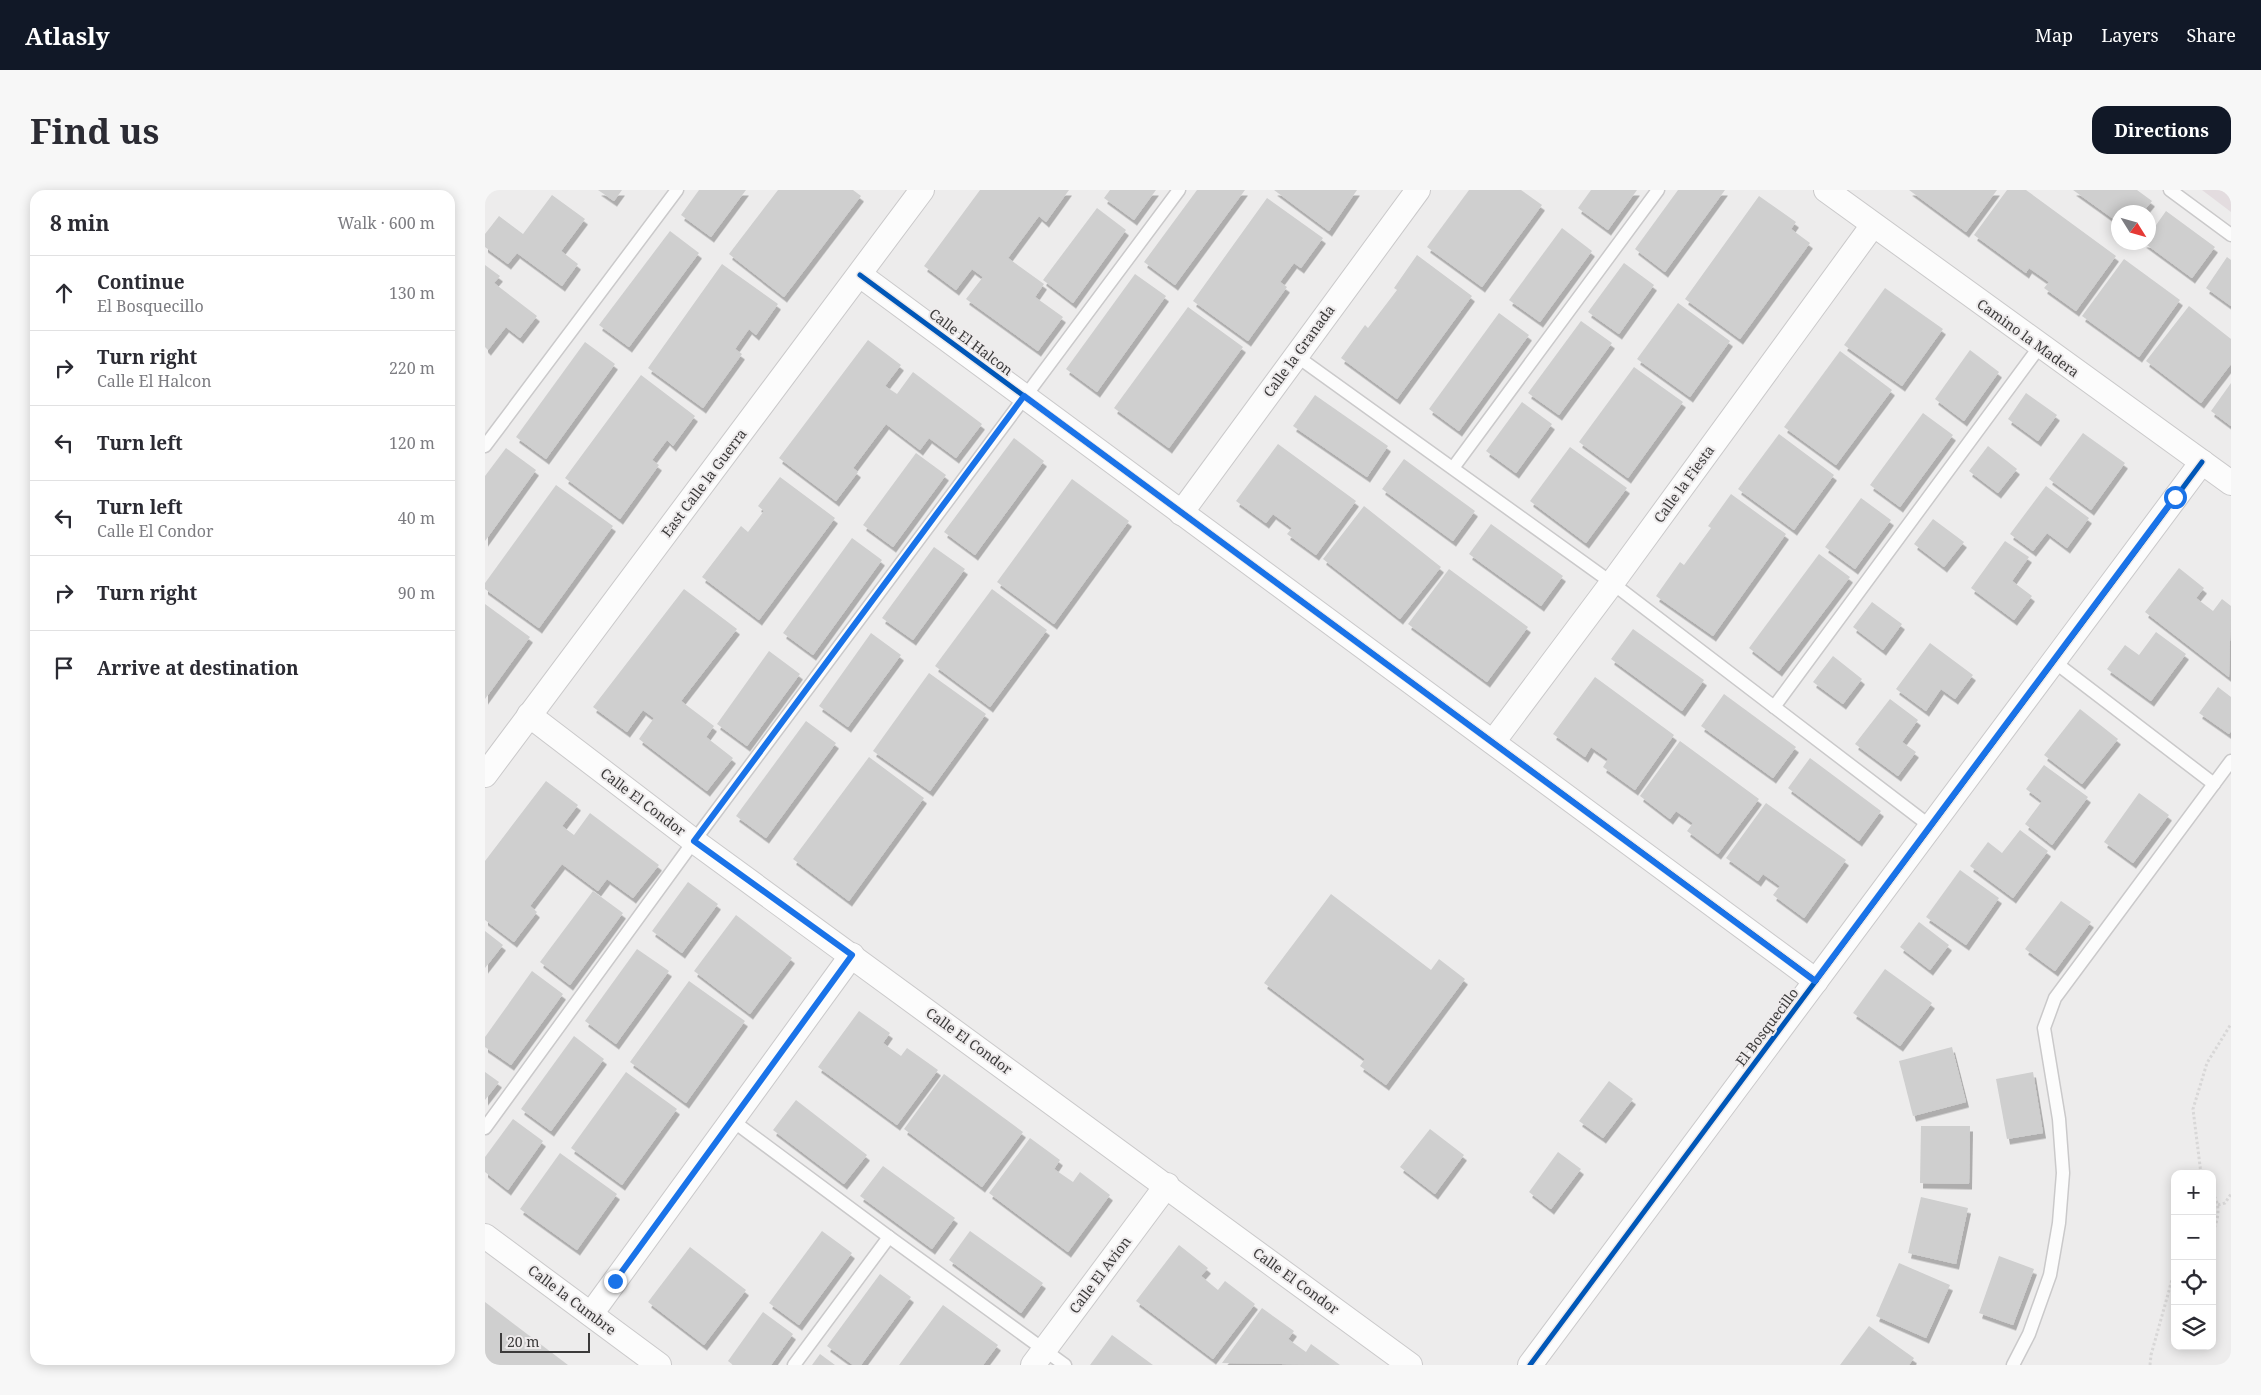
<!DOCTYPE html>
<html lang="en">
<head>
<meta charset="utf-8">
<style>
	body { margin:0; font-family:"Noto Serif",serif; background:#f7f7f7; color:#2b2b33 }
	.controls { position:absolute; right:15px; bottom:15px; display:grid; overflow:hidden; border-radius:10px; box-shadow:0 2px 12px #0003 }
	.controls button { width:45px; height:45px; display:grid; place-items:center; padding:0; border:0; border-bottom:1px solid #e1e1e2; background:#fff; color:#2b2b33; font:25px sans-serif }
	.compass { position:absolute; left:1626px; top:15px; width:45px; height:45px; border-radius:50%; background:#fff; box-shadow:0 2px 12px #0003; rotate:127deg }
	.scale { position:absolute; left:15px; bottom:12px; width:90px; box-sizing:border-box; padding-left:5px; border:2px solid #3c3b3b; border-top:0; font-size:14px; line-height:18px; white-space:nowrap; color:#3c3b3b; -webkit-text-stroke:4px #eeebec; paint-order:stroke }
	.stop { position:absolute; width:15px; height:15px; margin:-11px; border:4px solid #1a73e8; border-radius:50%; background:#fff }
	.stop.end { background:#1a73e8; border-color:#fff; box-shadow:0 1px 5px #0008 }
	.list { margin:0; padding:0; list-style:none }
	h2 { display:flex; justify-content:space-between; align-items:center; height:65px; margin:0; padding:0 20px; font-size:21px }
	h2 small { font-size:16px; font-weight:400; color:#7c7c81 }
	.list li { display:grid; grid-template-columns:32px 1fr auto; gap:15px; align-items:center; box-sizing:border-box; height:75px; padding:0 20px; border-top:1px solid #e1e1e2 }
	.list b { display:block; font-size:19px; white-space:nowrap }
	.list p { margin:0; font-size:16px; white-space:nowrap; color:#7c7c81 }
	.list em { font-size:16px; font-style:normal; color:#7c7c81 }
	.icon { flex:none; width:28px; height:28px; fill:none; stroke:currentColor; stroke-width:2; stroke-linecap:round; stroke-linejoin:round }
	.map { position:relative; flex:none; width:1746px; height:1175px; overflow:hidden; border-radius:15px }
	header { display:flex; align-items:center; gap:30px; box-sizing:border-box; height:70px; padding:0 25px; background:#111827; color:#fff }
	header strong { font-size:24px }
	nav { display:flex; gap:28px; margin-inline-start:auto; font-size:18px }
	.intro { display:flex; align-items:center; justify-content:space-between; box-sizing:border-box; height:120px; padding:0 30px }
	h1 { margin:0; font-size:35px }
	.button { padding:12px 22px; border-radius:15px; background:#111827; color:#fff; font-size:18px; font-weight:700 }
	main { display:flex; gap:30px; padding:0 30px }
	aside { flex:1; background:#fff; border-radius:15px; box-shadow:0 2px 12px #0003 }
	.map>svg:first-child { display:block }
	.built { fill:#e3dcdf }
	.building { fill:#cfcfcf; filter:url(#shadow) }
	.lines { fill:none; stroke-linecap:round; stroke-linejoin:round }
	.service-casing { stroke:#cac9ca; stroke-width:15 }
	.minor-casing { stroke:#cac9ca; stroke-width:26 }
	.path { stroke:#d8d7d7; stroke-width:3; stroke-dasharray:2.5 2.5; stroke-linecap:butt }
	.service { stroke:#fcfcfc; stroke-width:12 }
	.minor { stroke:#fcfcfc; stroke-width:24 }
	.cycleway-casing { stroke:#eeebec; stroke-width:8 }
	.cycleway { stroke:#0057b8; stroke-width:5 }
	.route { stroke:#1a73e8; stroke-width:6 }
	.labels { text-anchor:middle; stroke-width:4; stroke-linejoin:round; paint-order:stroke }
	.street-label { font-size:14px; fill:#3c3b3b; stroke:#eeebec }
</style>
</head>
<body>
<header>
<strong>Atlasly</strong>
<nav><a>Map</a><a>Layers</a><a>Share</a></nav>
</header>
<div class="intro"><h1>Find us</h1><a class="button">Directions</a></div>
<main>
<aside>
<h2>8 min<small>Walk · 600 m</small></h2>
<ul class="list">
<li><svg class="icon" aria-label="ahead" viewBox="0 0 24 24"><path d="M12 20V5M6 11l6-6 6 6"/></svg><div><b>Continue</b><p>El Bosquecillo</p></div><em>130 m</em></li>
<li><svg class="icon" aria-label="right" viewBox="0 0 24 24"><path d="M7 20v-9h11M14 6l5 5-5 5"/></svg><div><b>Turn right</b><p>Calle El Halcon</p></div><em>220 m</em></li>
<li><svg class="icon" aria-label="left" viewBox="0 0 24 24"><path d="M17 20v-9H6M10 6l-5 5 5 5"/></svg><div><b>Turn left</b></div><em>120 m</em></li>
<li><svg class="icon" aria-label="left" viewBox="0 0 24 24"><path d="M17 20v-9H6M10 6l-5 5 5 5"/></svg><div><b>Turn left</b><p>Calle El Condor</p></div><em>40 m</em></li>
<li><svg class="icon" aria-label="right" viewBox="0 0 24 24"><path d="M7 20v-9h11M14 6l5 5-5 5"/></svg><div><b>Turn right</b></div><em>90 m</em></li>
<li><svg class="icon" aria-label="arrive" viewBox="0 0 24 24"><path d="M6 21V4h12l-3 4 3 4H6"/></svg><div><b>Arrive at destination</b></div></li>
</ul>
</aside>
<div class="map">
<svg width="1746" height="1175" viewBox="0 0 1746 1175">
	<defs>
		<filter id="shadow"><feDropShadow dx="3" dy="5.5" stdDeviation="0" flood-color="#0004"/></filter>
	</defs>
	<rect width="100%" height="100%" fill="#edecec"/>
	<polygon class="built" points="1718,0 1746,0 1746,22 1717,0"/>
	<g class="building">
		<polygon points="113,0 137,0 129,11"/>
		<polygon points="214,0 261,0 226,47 196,25"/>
		<polygon points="293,0 368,0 376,6 299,107 244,64"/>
		<polygon points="495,0 584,0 561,32 554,26 523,68 559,94 550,107 578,127 553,161 481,109 498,87 487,79 471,100 439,76"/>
		<polygon points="625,0 671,0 649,30 619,8"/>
		<polygon points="712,0 760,0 690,95 659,72"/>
		<polygon points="789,0 872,0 844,41"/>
		<polygon points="984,0 1036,0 1057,15 997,97 942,57"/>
		<polygon points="1106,0 1152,0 1123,40 1093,18"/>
		<polygon points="1193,0 1240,0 1180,82 1150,59"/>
		<polygon points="1424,0 1512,0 1481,42"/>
		<polygon points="1522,0 1541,0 1631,66 1591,121 1559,98 1564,92 1544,78 1541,83 1489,45"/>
		<polygon points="1588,0 1652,0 1667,11 1658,22 1634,22 1634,33"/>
		<polygon points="67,5 100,29 76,61 93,74 77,96 32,63 23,74 0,57 0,44 14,26 38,44"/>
		<polygon points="1274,6 1311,32 1306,39 1325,53 1255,149 1200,109"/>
		<polygon points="782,8 838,48 816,78 809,73 795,92 802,97 763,151 708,111"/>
		<polygon points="612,18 641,40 588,113 558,90"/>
		<polygon points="1681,21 1730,57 1707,88 1658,52 1664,52 1664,45"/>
		<polygon points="1077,38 1107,61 1055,132 1024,110"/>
		<polygon points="185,41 214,63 144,157 114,135"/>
		<polygon points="932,65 987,106 912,209 856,168 880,135 883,138 912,100 909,98"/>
		<polygon points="1742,67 1746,70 1746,116 1721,98"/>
		<polygon points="1639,69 1695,110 1654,167 1597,126"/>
		<polygon points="1139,73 1169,95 1134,144 1103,122"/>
		<polygon points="237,74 293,114 271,145 264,139 250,159 257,164 218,218 163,178"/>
		<polygon points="0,75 15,86 9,93 52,126 35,148 21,137 3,160 0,157"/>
		<polygon points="650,84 681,106 612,202 581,179"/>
		<polygon points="1400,98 1458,139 1417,196 1359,155"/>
		<polygon points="1193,113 1245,151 1205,207 1152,169"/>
		<polygon points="1704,116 1746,149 1746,174 1716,213 1661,171"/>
		<polygon points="703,117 758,157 684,258 629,218"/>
		<polygon points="1014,123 1044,145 974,241 944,219"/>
		<polygon points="1096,131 1127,153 1074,225 1043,203"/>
		<polygon points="383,150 416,175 400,196 412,204 428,182 497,234 471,268 444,248 435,260 401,234 368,278 373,282 351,311 294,268"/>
		<polygon points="100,152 130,174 61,269 31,247"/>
		<polygon points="1485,160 1514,182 1479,231 1450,209"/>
		<polygon points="1355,161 1407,200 1351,275 1299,237"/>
		<polygon points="1149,177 1198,212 1143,288 1094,252"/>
		<polygon points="156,185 210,226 188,256 182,250 167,270 174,275 135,329 80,288"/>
		<polygon points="1746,193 1746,236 1726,221"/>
		<polygon points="1541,203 1572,225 1553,251 1523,229"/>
		<polygon points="830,205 903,256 882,287 808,236"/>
		<polygon points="1037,212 1067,234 1031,283 1001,261"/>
		<polygon points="1438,223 1468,245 1415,317 1385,295"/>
		<polygon points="1598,243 1640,273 1606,320 1564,289"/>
		<polygon points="1294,244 1349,285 1309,340 1253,299"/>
		<polygon points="529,248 559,271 490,365 459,342"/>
		<polygon points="793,254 871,311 831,365 802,344 807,338 788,324 781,333 751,311"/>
		<polygon points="1503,256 1532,279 1513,303 1484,281"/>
		<polygon points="1085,257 1142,298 1101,353 1045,311"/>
		<polygon points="21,258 51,280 0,351 0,286"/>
		<polygon points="431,263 461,285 408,357 378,335"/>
		<polygon points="919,269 990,321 968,351 897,299"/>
		<polygon points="295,287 350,328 274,430 217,387 256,336 263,342 279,321 273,316"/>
		<polygon points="587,289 644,331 569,434 512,392"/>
		<polygon points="71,295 128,336 54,438 0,399 0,393"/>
		<polygon points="1561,296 1604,328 1582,358 1562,343 1548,361 1525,344"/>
		<polygon points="1246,304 1301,344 1228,446 1171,406 1195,372 1199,375 1226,338 1223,336"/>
		<polygon points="1376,308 1406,330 1370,379 1340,357"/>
		<polygon points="879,316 956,377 915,429 838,369"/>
		<polygon points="1448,329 1479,352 1459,377 1429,354"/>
		<polygon points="1006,334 1078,386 1056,416 984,364"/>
		<polygon points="367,348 397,370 328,465 298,443"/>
		<polygon points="1520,351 1544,367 1527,391 1547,406 1529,430 1486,398"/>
		<polygon points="449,357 480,379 428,450 397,428"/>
		<polygon points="1334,364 1365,387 1294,481 1264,458"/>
		<polygon points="1694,378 1719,398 1711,408 1728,421 1737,409 1746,416 1744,487 1660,422"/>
		<polygon points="964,379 1043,437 1002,492 923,434"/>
		<polygon points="199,399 252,439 196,511 229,536 221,547 248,568 222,601 154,549 169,528 158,520 142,542 108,517"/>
		<polygon points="507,399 562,440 505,517 450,476"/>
		<polygon points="1387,412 1417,434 1398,460 1368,437"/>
		<polygon points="0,414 45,447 0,509"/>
		<polygon points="1148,439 1219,490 1197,521 1126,469"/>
		<polygon points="1671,442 1701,464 1666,511 1622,479 1640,455 1654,465"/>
		<polygon points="386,443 416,465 363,537 334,516"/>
		<polygon points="1445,453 1488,485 1470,509 1456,499 1441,521 1411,499"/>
		<polygon points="284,461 315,484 262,556 232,534"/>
		<polygon points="1348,466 1377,489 1358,514 1328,492"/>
		<polygon points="444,483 501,524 445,601 388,561"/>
		<polygon points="1110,487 1189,545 1150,600 1118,577 1123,569 1106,557 1100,567 1068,544"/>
		<polygon points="1733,497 1746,507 1746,541 1744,544 1714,523"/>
		<polygon points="1239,504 1311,557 1288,588 1216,536"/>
		<polygon points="1405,509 1433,530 1417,552 1431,562 1413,586 1370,554"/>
		<polygon points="1595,519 1633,549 1597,594 1559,565"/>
		<polygon points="321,531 351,553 281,648 251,626"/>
		<polygon points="1195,551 1274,609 1233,664 1202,641 1208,633 1191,621 1185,629 1155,606"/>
		<polygon points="384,567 439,608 364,711 308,669"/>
		<polygon points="1325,568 1396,621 1374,651 1303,598"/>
		<polygon points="1559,575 1603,607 1567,655 1540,634 1557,611 1541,599"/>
		<polygon points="61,591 93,615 77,636 89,645 105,623 174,675 148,708 122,689 113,701 77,674 45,716 52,722 29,752 0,730 0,671"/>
		<polygon points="1654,603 1684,625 1648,673 1619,652"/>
		<polygon points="1281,613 1361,670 1319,728 1288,705 1295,696 1278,684 1273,691 1241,668"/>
		<polygon points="1535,640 1563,661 1528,708 1485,676 1503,652 1517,663"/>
		<polygon points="1475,680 1514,708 1481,755 1441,727"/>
		<polygon points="203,692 233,714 197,763 167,741"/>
		<polygon points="108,701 138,723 85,795 55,772"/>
		<polygon points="846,704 946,780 954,769 980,789 901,895 875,876 880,869 779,793"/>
		<polygon points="1576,711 1606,732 1570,781 1540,759"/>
		<polygon points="251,725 307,768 265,824 209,781"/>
		<polygon points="1434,732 1464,755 1445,780 1415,757"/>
		<polygon points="0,741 18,755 0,778"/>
		<polygon points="152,759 184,781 131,854 100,831"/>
		<polygon points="1400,779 1447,813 1415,856 1368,823"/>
		<polygon points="47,781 78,804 26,875 0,857 0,847"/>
		<polygon points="204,791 260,831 201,913 145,872"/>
		<polygon points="374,821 405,843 398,853 416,866 422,858 453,880 412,935 333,877"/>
		<polygon points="89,846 119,869 66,941 36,919"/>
		<polygon points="1467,857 1481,912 1428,926 1414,871"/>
		<polygon points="0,882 14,892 0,910"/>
		<polygon points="141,882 192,919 137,995 86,958"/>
		<polygon points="1548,882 1558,943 1522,949 1511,889"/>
		<polygon points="459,884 538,942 497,997 419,939"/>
		<polygon points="1124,891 1148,909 1118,948 1094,931"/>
		<polygon points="311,910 382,965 359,994 288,940"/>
		<polygon points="28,929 58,951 23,1000 0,982 0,967"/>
		<polygon points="1436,936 1485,936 1484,994 1435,993"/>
		<polygon points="945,939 979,965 950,1004 915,977"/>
		<polygon points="545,948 575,970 569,979 588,992 595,982 625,1005 583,1062 504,1003"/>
		<polygon points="1073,962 1096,979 1066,1019 1044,1002"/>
		<polygon points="75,963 132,1004 92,1060 35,1019"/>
		<polygon points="398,976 470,1028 447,1059 375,1006"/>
		<polygon points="1436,1007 1483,1018 1471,1074 1423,1063"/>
		<polygon points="337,1041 367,1063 314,1135 284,1113"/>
		<polygon points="485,1041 558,1093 536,1123 464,1070"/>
		<polygon points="694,1055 723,1078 716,1086 733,1100 740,1091 770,1114 728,1169 651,1111"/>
		<polygon points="205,1057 261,1100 219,1155 163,1112"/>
		<polygon points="1514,1066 1549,1079 1528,1135 1494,1123"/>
		<polygon points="1414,1073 1465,1095 1441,1148 1391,1126"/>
		<polygon points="395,1084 426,1107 376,1175 368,1175 342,1156"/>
		<polygon points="0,1112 83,1175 0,1175"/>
		<polygon points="458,1115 513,1155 498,1175 414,1175"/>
		<polygon points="777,1118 809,1141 803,1149 821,1162 826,1154 855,1175 737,1173"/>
		<polygon points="278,1122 308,1144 286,1175 248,1175 243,1171"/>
		<polygon points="1384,1136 1429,1168 1424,1175 1355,1175"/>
		<polygon points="627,1145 668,1175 605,1175"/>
		<polygon points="335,1164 350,1175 327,1175"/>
	</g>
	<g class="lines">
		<defs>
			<g id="service">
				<polyline points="1685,0 1746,45"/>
				<polyline points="810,165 1127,393 1445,636"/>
				<polyline points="0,256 192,0"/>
				<polyline points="968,278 1173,0"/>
				<polyline points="1567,470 1729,594"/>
				<polyline points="1289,517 1555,156"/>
				<polyline points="248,931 404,1047 580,1175"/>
				<polyline points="0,938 209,651 694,0"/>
				<polyline points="309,1175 404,1047"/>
				<polyline points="1528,1175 1544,1144 1565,1085 1574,1033 1578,983 1574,929 1559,838 1570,808 1746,571"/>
			</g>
			<g id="minor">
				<polyline points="1341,0 1746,293"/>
				<polyline points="375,85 1331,791"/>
				<polyline points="696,323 933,0"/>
				<polyline points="44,525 209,651 925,1175"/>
				<polyline points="1008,552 1127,393 1388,35"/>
				<polyline points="0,585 437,0"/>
				<polyline points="0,1046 174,1175"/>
				<polyline points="106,1124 367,765"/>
				<polyline points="548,1175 682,995"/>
				<polyline points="1045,1175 1717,272"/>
			</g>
		</defs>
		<use href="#service" class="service-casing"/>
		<use href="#minor" class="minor-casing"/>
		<g class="path">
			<polyline points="1716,984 1708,919 1722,873 1746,834"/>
			<path d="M1727,1002C1736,1016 1734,1028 1727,1043"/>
			<polyline points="1733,1015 1740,1013 1746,1004"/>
			<polyline points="1665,1175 1666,1165 1690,1079"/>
		</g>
		<use href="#service" class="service"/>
		<use href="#minor" class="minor"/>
		<defs>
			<g id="cycleway">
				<polyline points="375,85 1331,791"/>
				<polyline points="1045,1175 1717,272"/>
			</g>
		</defs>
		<use href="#cycleway" class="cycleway-casing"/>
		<use href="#cycleway" class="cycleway"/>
	</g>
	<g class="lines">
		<polyline class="route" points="130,1091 367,765 209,651 539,206 1330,791 1690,307"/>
	</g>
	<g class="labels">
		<g class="street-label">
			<text transform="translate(1543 148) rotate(36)" y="5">Camino la Madera</text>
			<text transform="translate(486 152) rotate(37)" y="5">Calle El Halcon</text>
			<text transform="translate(814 161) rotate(-54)" y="5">Calle la Granada</text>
			<text transform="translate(219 293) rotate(-53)" y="5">East Calle la Guerra</text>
			<text transform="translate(1199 294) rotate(-54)" y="5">Calle la Fiesta</text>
			<text transform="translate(158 612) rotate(37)" y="5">Calle El Condor</text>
			<text transform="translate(1282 837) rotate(-53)" y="5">El Bosquecillo</text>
			<text transform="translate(484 851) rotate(36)" y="5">Calle El Condor</text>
			<text transform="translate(615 1085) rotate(-53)" y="5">Calle El Avion</text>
			<text transform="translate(811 1091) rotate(36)" y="5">Calle El Condor</text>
			<text transform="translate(87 1110) rotate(37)" y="5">Calle la Cumbre</text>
		</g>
	</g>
</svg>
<div class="controls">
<button>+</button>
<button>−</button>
<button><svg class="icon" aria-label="locate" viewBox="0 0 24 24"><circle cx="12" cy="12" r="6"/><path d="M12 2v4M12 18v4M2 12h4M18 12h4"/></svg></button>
<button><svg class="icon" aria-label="layers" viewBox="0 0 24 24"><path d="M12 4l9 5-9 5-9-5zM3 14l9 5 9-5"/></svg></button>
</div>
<svg class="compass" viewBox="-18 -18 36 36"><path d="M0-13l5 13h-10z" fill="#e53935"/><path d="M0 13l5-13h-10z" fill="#7c7c81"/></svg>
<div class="scale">20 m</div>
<div class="stop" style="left:1690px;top:307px"></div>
<div class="stop end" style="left:130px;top:1091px"></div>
</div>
</main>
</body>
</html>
